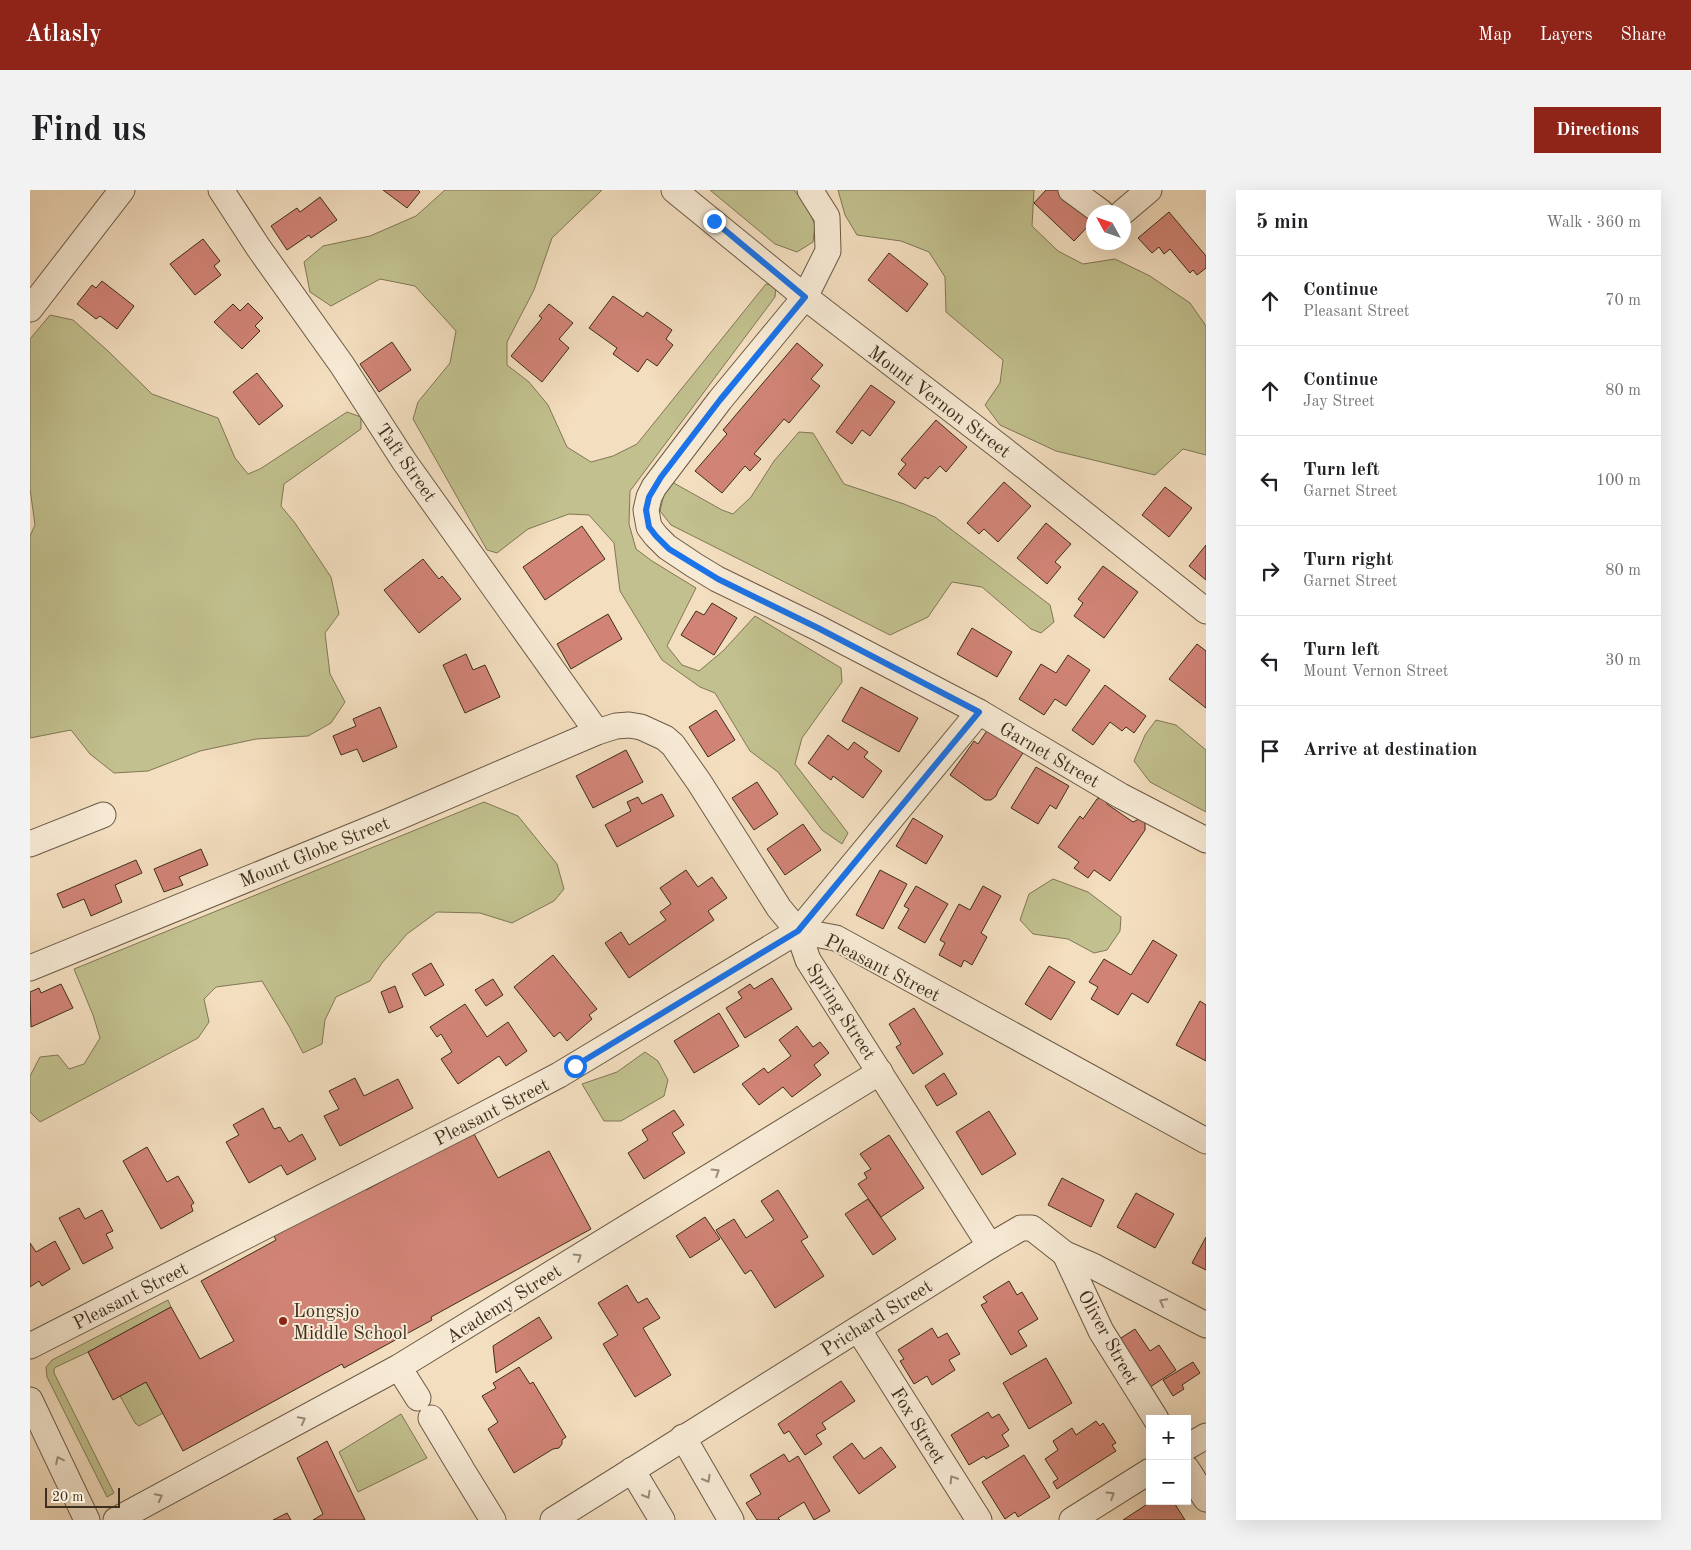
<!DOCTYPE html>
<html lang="en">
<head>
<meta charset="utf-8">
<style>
	body { margin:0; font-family:"Old Standard TT",serif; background:#f2f2f2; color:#202124 }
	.controls { position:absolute; right:15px; bottom:15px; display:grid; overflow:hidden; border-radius:0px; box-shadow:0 5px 20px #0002 }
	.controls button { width:45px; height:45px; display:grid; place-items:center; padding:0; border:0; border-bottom:1px solid #e0e0e0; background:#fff; color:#202124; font:25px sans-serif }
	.compass { position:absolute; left:1056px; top:15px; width:45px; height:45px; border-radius:50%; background:#fff; box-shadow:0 5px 20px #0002; rotate:310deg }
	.scale { position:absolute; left:15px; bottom:12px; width:75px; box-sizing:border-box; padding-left:5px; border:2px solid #3e2e1e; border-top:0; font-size:14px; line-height:18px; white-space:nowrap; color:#3e2e1e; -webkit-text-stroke:4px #f7ead5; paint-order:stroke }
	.stop { position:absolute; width:15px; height:15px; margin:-11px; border:4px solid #1a73e8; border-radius:50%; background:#fff }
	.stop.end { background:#1a73e8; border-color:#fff; box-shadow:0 1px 5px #0008 }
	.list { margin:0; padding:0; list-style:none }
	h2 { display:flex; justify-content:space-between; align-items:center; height:65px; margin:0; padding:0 20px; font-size:21px }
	h2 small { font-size:16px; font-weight:400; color:#757577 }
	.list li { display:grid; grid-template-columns:32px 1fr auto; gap:15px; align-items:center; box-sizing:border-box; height:90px; padding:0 20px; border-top:1px solid #e0e0e0 }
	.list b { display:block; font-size:19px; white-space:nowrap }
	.list p { margin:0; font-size:16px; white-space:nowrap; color:#757577 }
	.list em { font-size:16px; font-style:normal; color:#757577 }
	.icon { flex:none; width:28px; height:28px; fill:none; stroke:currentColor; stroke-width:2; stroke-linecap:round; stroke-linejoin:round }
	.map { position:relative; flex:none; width:1176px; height:1330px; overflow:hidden; border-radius:0px }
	header { display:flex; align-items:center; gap:30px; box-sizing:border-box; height:70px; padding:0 25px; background:#8f2418; color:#fff }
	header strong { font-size:24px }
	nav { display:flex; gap:28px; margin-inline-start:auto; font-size:18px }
	.intro { display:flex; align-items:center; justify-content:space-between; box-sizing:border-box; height:120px; padding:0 30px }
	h1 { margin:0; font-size:35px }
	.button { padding:12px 22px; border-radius:0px; background:#8f2418; color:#fff; font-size:18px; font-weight:700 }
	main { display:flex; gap:30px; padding:0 30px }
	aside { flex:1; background:#fff; border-radius:0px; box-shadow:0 5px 20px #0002 }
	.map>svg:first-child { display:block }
	.green { fill:#c1c08e; stroke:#807756 }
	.building { fill:#d18476; stroke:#3e2e1e }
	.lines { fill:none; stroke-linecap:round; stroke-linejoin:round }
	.minor-casing { stroke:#6b5a46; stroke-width:27 }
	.minor { stroke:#f7ead5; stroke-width:25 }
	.oneway { stroke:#9a8c7a }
	.route { stroke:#1a73e8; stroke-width:6 }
	.poi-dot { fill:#8f2418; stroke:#f7ead5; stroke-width:2 }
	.labels { text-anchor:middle; stroke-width:4; stroke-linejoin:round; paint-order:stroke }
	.street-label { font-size:19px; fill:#3e2e1e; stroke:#f7ead5 }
	.poi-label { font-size:19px; fill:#3e2e1e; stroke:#f7ead5; text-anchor:start }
</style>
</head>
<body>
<header>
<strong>Atlasly</strong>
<nav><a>Map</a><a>Layers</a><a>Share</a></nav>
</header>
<div class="intro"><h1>Find us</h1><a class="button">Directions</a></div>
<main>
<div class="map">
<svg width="1176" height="1330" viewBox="0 0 1176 1330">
	<rect width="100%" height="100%" fill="#f3debf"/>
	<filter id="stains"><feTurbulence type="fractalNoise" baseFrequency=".004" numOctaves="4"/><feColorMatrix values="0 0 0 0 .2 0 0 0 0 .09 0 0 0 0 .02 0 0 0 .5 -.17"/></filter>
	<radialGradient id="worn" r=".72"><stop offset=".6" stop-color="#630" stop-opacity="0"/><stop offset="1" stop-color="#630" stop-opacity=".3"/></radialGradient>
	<g class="green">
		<polygon points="415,0 572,0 522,48 504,100 477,152 477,175 499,192 518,215 537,257 561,272 583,266 607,254 736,94 746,96 745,107 600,301 599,334 606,359 622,371 666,398 637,456 652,475 669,481 693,461 725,426 811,478 812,492 772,548 765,574 818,643 812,654 792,640 748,582 720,561 685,503 670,497 632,470 590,401 584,353 559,325 539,324 498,339 467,363 457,360 383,229 388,212 420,173 426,141 385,96 350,89 301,116 280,102 274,72 293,56 340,46 386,26"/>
		<polygon points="680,0 764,0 777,16 785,35 783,52 767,62 745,54"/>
		<polygon points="808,0 1004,0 1002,36 1028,61 1053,74 1085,69 1120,86 1160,113 1176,136 1176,265 1153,259 1125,285 1026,261 970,235 955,215 970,193 973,170 916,122 915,87 899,62 871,51 827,45 815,25"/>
		<polygon points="20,125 43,130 78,161 122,204 188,228 205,268 218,284 230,279 317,222 331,227 331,239 254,294 251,316 265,333 301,387 309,424 295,443 300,484 315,512 301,533 278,546 226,549 170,561 118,581 84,583 60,564 41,540 0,548 0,346 5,335 0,299 0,149"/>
		<polygon points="769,242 783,243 814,294 874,314 905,327 1020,415 1024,432 1011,443 1001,439 952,397 922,392 898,427 860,445 641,335 630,321 634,304 642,292 692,320 703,324 721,307 744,271"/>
		<polygon points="1126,530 1146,535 1176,560 1176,622 1120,592 1104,571 1115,545"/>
		<polygon points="454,612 488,626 527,674 534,699 524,711 482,733 450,723 407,722 377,744 352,773 340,791 306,807 295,830 292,854 273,863 260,838 232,791 186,797 174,809 179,832 168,848 10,932 0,922 0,886 10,867 28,865 39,879 54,874 70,848 63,825 44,779"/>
		<polygon points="1023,689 1058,702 1091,727 1090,741 1077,760 1064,763 1038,749 1003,744 990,730 999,704"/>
		<polygon points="615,862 628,871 638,890 634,906 591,931 574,931 552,894 587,882"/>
		<polygon points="138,1110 141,1117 58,1162 26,1177 24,1179 24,1183 84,1303 77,1307 17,1187 16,1177 22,1170"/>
		<polygon points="116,1192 133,1223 109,1236 105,1233 90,1206"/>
		<polygon points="371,1224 397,1268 328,1302 309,1262"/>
	</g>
	<g class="building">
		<polygon points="353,0 388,0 390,2 377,18"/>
		<polygon points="1016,0 1031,0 1063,31 1044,51 1004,13"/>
		<polygon points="290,7 307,30 281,48 279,45 257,60 241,36 267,18 270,22"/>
		<polygon points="1139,22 1176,66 1176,78 1167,85 1163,80 1160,83 1140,59 1134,64 1129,57 1122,63 1108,48"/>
		<polygon points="173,49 190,71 184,76 191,85 165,105 140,74"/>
		<polygon points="859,63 898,94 877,122 838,90"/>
		<polygon points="72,91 104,116 87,139 70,126 66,129 47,114 62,95 66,98"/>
		<polygon points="583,106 613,127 617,122 642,140 636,149 643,155 627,176 617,169 608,182 583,164 587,158 559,138"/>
		<polygon points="218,113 233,128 225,136 230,141 212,159 184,132 203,114 210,121"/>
		<polygon points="519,114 543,133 529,149 539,158 512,192 481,166 512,128 509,126"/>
		<polygon points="362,152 381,180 349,202 330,174"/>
		<polygon points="767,153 793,175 781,189 790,196 759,233 754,229 724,264 731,269 720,281 715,276 692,303 665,281 697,244 693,240"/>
		<polygon points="227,183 253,216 229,235 203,202"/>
		<polygon points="841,195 865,212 840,246 832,240 822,254 806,242"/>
		<polygon points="906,230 937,257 916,282 910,276 898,289 895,287 885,299 868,284 876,274 871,270"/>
		<polygon points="974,292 1001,316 968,352 954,339 949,344 937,333"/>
		<polygon points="1135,297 1162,318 1139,347 1112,325"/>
		<polygon points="1016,333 1041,354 1025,372 1031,377 1017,394 987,368"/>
		<polygon points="552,336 575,369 515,410 493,377"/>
		<polygon points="1176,355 1176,390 1159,376"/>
		<polygon points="393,369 409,389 412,386 431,409 389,443 354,400"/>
		<polygon points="1073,376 1108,402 1074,448 1044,426 1053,413 1048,409"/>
		<polygon points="682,413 707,428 684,465 651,445 666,421 674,425"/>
		<polygon points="578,424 592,449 541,479 527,454"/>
		<polygon points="942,438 982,462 967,487 927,464"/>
		<polygon points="1167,454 1176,461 1176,518 1139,489"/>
		<polygon points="436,464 443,480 455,475 470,507 435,523 413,475"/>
		<polygon points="1038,465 1060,480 1036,516 1025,509 1014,525 989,509 1011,474 1026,483"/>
		<polygon points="1075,495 1116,526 1104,543 1096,537 1092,541 1080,532 1063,555 1042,540"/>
		<polygon points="831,497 888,528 869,562 812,531"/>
		<polygon points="350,517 367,557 333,572 327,559 311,565 303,546 326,536 323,529"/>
		<polygon points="686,520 705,550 678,567 659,537"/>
		<polygon points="958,539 993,563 968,601 966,606 961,610 955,610 920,585 944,551 948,554"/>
		<polygon points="798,545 818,560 824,552 838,562 834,567 852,581 833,608 803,586 801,590 778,573"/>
		<polygon points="596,560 613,592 563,618 546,586"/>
		<polygon points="1006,577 1039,596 1026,619 1020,615 1008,634 981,618"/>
		<polygon points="727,592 748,624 724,640 702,608"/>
		<polygon points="632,604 644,626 587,657 575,635 601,621 597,612 608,607 612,614"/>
		<polygon points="1072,607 1076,610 1077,614 1103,632 1109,629 1113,630 1115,633 1115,640 1080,691 1064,680 1058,688 1044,678 1049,672 1028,657 1050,626 1053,629 1067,609"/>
		<polygon points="883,628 913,646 896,674 866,656"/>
		<polygon points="773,634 791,660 755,685 737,659"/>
		<polygon points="171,659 178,675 149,687 153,695 134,702 124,679"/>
		<polygon points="106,670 112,683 85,695 92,712 61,726 54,709 33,718 27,704"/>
		<polygon points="656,680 668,697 682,687 697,708 678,721 684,730 599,788 575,753 591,742 599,755 636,730 630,722 641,714 630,698"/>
		<polygon points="850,680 877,694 853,739 826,725"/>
		<polygon points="886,696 918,714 895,753 868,738 879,719 874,716"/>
		<polygon points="953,696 971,706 951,743 957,747 942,775 934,770 931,777 909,765 915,753 910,750 929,714 940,720"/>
		<polygon points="1123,750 1147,765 1118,813 1102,803 1088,825 1061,809 1068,797 1059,792 1074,769 1101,785"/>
		<polygon points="523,765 567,819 559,825 562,829 537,851 530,842 524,847 484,797"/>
		<polygon points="401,773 414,795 395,806 382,784"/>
		<polygon points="1019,776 1045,792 1021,830 995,814"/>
		<polygon points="742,788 762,819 715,848 696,818 712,808 708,802 720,794 724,799"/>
		<polygon points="463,789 473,805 456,816 445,800"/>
		<polygon points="31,794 43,818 1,837 0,802 9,798 11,803"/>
		<polygon points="365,796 373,817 359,823 351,802"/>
		<polygon points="1170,811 1176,815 1176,871 1146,855"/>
		<polygon points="435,814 457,847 478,832 497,861 476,876 469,866 428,894 411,869 422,862 411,844 407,847 400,837"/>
		<polygon points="884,818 913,864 883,884 866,857 871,854 859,834"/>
		<polygon points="689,823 709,856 664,883 644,851"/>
		<polygon points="767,836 783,857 790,852 799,863 784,875 791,885 762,907 753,897 729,915 712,894 734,878 738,883 761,866 749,850"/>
		<polygon points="914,883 927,904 907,916 895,896"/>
		<polygon points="325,888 334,906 368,889 383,918 310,956 294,926 309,919 299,901"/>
		<polygon points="233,918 244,939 250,937 259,952 272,944 286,969 257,985 251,975 219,993 196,952 209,945 203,935"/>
		<polygon points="644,920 654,935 642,943 655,963 614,989 598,963 618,950 612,940"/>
		<polygon points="959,921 986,964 952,985 926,942"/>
		<polygon points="443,942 468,988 519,961 561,1039 401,1127 402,1130 314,1178 312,1174 153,1261 116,1192 83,1210 58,1162 141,1117 170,1169 204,1151 171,1091 246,1050 244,1046 334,996 336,1000"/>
		<polygon points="859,945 894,998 851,1027 828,994 837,988 834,983 841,979 830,964"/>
		<polygon points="117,957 137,992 148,986 164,1013 161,1015 163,1021 131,1039 93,971"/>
		<polygon points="1032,988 1074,1010 1061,1037 1018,1015"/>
		<polygon points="748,1000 778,1047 771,1051 794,1086 745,1118 721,1080 715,1084 686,1040 704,1029 716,1048 744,1030 731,1011"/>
		<polygon points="1106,1003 1144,1024 1125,1058 1087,1037"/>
		<polygon points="838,1009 866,1049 843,1065 815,1024"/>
		<polygon points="49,1018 55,1029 72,1020 83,1041 76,1044 83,1058 53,1074 29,1028"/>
		<polygon points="675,1027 690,1049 660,1068 646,1046"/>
		<polygon points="1176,1047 1176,1080 1162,1073"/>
		<polygon points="25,1051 40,1079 12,1096 9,1091 0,1097 0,1053 6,1062"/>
		<polygon points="979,1091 987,1105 992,1102 1008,1129 988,1141 997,1156 981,1165 951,1115 957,1112 953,1107"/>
		<polygon points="597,1095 608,1113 617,1108 630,1128 613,1138 641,1185 605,1207 573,1154 588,1145 568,1113"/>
		<polygon points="509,1127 522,1148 466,1183 463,1156"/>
		<polygon points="902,1138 908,1148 917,1143 930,1164 919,1170 925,1180 902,1195 897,1186 884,1194 870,1171 874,1169 868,1160"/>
		<polygon points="1105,1139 1120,1161 1129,1155 1146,1180 1114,1201 1083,1153"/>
		<polygon points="1016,1168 1042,1213 999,1239 973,1193"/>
		<polygon points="1163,1172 1170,1183 1152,1195 1154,1199 1143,1206 1133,1190"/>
		<polygon points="489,1177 500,1194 503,1192 536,1247 532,1250 532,1254 529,1258 523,1259 484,1283 458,1239 468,1232 452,1206 466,1198 463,1193"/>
		<polygon points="811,1191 825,1211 792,1233 796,1239 786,1245 792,1254 775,1265 759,1241 754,1244 748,1234"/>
		<polygon points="958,1222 962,1228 969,1224 979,1240 972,1245 979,1256 956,1269 954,1266 939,1275 921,1245"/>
		<polygon points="1066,1231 1070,1236 1073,1233 1086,1253 1082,1255 1086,1261 1027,1299 1023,1292 1028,1289 1015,1269 1028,1260 1023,1251 1042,1238 1046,1245"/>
		<polygon points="297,1251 335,1330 283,1330 293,1324 267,1268"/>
		<polygon points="822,1253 834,1269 851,1257 866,1277 829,1304 803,1267"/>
		<polygon points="754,1264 759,1272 768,1266 800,1321 784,1330 774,1312 748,1328 750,1330 727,1330 716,1313 731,1304 720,1285"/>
		<polygon points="994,1265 1020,1307 988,1327 985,1322 975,1329 952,1292"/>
		<polygon points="1122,1311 1143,1311 1155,1330 1093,1330"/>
		<polygon points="257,1323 261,1330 243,1330"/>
	</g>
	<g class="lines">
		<defs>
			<g id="minor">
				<polyline points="191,0 228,57 312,175 374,271 567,542"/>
				<polyline points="644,0 775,107 974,260 1176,421"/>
				<polyline points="780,0 797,27 798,61 775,107 690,210 624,297 619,307 616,320 619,337 626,346 637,357 664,375 687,389 788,438 949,522 1091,606 1176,650"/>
				<polyline points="1041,0 1071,22"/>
				<polyline points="1093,22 1119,0"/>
				<polyline points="0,119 92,0"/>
				<polyline points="0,654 73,625"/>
				<polyline points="768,741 806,748 1176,951"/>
				<polyline points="0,778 357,632 567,542 586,536 599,535 611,537 635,548 643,555 669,592 749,718 768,741 778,770 960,1056"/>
				<polyline points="1035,1064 1071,1141 1126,1229"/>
				<polyline points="828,1139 949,1330"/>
				<polyline points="0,1156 438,933 529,885 768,741 949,522"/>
				<polyline points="376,1189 388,1208"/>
				<polyline points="0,1210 57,1330"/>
				<polyline points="401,1228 431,1278"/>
				<polyline points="653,1247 701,1330"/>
				<polyline points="1157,1257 1176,1246"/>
				<polyline points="1157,1279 1176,1309"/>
				<polyline points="602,1280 632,1330"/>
				<polyline points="434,1283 463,1330"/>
				<polyline points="86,1330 369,1177 850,882"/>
				<polyline points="523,1330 960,1056 991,1038 1002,1038 1035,1064 1063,1076 1176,1135"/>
				<polyline points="1042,1330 1120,1281"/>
			</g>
		</defs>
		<use href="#minor" class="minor-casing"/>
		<use href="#minor" class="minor"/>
	</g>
	<defs><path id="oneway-chevron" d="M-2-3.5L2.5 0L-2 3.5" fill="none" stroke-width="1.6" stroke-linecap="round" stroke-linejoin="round" transform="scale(1.25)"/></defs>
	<g class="oneway">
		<use href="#oneway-chevron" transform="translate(686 982) rotate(-32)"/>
		<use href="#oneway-chevron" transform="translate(548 1067) rotate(-32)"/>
		<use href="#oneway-chevron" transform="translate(1133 1112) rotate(-152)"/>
		<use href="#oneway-chevron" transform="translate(272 1230) rotate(-28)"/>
		<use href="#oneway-chevron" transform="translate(29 1270) rotate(-116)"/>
		<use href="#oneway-chevron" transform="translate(677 1289) rotate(60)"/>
		<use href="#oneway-chevron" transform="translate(923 1289) rotate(-122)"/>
		<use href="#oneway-chevron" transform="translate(617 1305) rotate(60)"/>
		<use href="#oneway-chevron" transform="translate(1081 1305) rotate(-32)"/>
		<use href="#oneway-chevron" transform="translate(129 1307) rotate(-28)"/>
	</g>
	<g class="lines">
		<polyline class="route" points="545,876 768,741 949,522 788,438 688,389 639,359 626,346 619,337 616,320 619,307 631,287 690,210 775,107 684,31"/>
	</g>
	<circle class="poi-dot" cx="253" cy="1131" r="5"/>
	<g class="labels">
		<g class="street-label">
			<text transform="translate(910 211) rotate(37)" y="7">Mount Vernon Street</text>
			<text transform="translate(377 272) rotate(55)" y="7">Taft Street</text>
			<text transform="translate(1020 564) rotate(30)" y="7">Garnet Street</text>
			<text transform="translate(284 661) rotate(-22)" y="7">Mount Globe Street</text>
			<text transform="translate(853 777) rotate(27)" y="7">Pleasant Street</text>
			<text transform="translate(812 821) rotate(57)" y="7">Spring Street</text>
			<text transform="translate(461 921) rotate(-27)" y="7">Pleasant Street</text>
			<text transform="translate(100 1105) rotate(-27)" y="7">Pleasant Street</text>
			<text transform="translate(473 1113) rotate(-32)" y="7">Academy Street</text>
			<text transform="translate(846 1127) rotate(-32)" y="7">Prichard Street</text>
			<text transform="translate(1079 1147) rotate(61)" y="7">Oliver Street</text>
			<text transform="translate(889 1235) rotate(58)" y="7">Fox Street</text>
		</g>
		<g class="poi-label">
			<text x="263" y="1127">Longsjo<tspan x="263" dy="22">Middle School</tspan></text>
		</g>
	</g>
	<rect width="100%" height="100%" filter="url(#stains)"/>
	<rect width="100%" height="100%" fill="url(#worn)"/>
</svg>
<div class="controls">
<button>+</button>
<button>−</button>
</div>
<svg class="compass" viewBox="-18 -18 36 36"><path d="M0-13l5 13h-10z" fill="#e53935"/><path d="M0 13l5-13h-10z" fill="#757577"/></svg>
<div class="scale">20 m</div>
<div class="stop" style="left:545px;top:876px"></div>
<div class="stop end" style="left:684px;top:31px"></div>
</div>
<aside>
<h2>5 min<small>Walk · 360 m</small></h2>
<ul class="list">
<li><svg class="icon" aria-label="ahead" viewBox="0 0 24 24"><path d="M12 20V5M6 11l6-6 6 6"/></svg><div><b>Continue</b><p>Pleasant Street</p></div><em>70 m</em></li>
<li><svg class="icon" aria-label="ahead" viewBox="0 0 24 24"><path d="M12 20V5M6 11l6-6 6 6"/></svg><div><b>Continue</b><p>Jay Street</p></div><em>80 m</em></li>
<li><svg class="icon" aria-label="left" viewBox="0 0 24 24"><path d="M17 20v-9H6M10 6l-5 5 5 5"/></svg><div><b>Turn left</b><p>Garnet Street</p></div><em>100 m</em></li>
<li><svg class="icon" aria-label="right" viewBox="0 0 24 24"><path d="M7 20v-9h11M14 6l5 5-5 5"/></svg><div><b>Turn right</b><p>Garnet Street</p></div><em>80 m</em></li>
<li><svg class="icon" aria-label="left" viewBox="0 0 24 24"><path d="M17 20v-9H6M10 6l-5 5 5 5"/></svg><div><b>Turn left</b><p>Mount Vernon Street</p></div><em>30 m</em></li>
<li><svg class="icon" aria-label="arrive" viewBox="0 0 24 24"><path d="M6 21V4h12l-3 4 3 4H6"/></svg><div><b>Arrive at destination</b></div></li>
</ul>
</aside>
</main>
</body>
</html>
